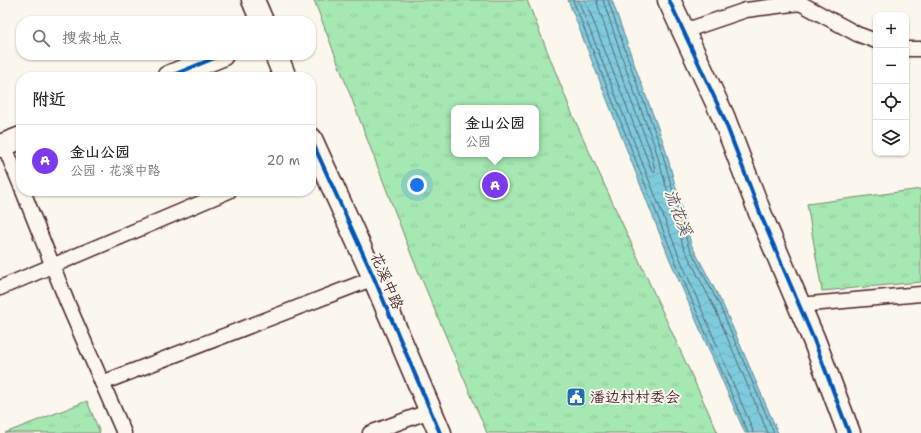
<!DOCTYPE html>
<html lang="zh">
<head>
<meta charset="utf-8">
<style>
	body { margin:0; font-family:"Shantell Sans","LXGW WenKai TC",sans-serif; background:#f2f2f2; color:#202124 }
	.controls { position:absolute; right:12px; top:12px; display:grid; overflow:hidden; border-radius:8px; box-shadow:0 1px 3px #0004 }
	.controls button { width:36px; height:36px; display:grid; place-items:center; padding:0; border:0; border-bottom:1px solid #e0e0e0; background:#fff; color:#202124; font:20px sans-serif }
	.you { position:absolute; left:417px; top:185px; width:14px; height:14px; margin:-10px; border:3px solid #fff; border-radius:50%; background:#1a73e8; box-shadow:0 0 0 6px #1a73e833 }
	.badge { display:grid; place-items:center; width:26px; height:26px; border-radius:50%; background:#7c3aed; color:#fff; font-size:13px; font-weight:700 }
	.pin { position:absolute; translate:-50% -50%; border:2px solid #fff; box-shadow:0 1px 4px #0006 }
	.popup { position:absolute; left:451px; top:105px; width:88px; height:52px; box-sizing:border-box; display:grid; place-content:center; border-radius:8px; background:#fff; filter:drop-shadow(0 1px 3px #0005); font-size:13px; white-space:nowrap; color:#757577 }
	.popup b { font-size:15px; color:#202124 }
	.popup::after { content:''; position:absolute; left:50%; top:100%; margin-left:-8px; border:8px solid transparent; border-top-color:#fff }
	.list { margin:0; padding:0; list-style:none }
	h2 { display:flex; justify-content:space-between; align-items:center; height:52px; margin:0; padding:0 16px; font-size:17px }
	h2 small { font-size:13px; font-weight:400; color:#757577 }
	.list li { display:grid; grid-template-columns:26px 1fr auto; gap:12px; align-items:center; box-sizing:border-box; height:72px; padding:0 16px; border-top:1px solid #e0e0e0 }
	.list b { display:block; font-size:15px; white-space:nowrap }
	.list p { margin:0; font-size:13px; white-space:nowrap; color:#757577 }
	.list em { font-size:13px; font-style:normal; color:#757577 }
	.icon { flex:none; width:22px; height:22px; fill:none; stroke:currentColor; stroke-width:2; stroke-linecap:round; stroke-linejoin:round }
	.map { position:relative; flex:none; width:921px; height:433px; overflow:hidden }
	.search { position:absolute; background:#fff; box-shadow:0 1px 3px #0004; left:16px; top:16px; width:300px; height:44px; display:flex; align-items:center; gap:10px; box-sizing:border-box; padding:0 14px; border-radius:16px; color:#757577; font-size:15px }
	.panel { position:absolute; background:#fff; box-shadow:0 1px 3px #0004; left:16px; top:72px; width:300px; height:124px; border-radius:16px }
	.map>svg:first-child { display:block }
	.grass { fill:url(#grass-tufts); stroke:#78846e; fill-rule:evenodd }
	.water { fill:url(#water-waves); stroke:#698695 }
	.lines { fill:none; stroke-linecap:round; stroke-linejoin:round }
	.shore { stroke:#5e6472; stroke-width:1 }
	.lane-casing { stroke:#4a1f2b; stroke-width:17 }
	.street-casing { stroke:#4a1f2b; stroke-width:25 }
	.secondary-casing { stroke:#4a1f2b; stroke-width:25 }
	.lane { stroke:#fbf7ec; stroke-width:14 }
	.street { stroke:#fbf7ec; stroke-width:22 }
	.secondary { stroke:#fbf7ec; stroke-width:22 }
	.cycleway-casing { stroke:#fbf7ec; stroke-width:6 }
	.cycleway { stroke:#0057b8; stroke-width:4 }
	.labels { text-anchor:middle; stroke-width:4; stroke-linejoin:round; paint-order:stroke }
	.street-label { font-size:15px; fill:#4a1f2b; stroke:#fbf7ec }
	.poi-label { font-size:15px; fill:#4a1f2b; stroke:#fbf7ec; text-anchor:start }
	.water-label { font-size:16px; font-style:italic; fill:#595360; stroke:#fbf7ec }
</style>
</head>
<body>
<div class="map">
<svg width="921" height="433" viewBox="0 0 921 433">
	<defs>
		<pattern id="grass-tufts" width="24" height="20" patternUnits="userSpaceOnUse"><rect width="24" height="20" fill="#a5e8b2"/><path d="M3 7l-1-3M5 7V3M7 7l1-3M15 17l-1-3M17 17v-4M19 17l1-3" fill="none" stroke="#90c799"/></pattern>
		<pattern id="water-waves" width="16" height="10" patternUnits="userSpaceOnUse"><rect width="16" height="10" fill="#7dcbdc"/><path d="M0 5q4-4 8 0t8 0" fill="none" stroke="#6eaebd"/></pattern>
	</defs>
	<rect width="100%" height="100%" fill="#fbf7ec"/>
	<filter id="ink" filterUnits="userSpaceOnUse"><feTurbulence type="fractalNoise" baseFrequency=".025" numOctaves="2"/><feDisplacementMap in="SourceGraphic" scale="8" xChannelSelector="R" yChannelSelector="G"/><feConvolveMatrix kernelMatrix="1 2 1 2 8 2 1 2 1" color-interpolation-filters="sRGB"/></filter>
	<g filter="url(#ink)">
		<g class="grass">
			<path d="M314,0H527L573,116L718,433H487L411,254ZM454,108H536V154H454Z"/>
			<polygon points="921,189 921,282 822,291 807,204"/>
			<polygon points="87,401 100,433 5,433"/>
		</g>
		<polygon class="water" points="568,0 612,0 637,72 664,144 691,244 723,305 778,433 745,433 670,260"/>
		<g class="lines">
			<g class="shore">
				<polyline points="573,0 674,258 748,433"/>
				<polyline points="578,0 679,256 752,428 753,433"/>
				<polyline points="585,0 652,171 654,172 655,170 650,149 622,77 598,6 597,0"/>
				<polyline points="603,0 628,75 655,147 683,246 715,309 768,433"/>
				<polyline points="608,0 633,73 660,145 688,245 720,306 774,433"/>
			</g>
			<defs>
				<g id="lane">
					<polyline points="684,31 746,10 800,3 857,34 876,41"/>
					<polyline points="906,49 921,49"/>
					<polyline points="4,145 21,186"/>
					<polyline points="23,191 67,302 124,433"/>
					<polyline points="0,288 229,191"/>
					<polyline points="799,305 921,294"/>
					<polyline points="102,383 374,278"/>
					<polyline points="370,433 430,411"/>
				</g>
				<g id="street">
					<polyline points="669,0 723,116 762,218 814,340 849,433"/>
					<polyline points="168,77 222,55"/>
					<polyline points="0,146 21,138"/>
				</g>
				<g id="secondary">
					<polyline points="253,0 262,21"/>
					<polyline points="276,55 285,77"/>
					<polyline points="311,139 374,278 440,433"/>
				</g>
			</defs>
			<use href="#lane" class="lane-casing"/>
			<use href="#street" class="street-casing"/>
			<use href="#secondary" class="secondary-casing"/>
			<use href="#lane" class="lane"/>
			<use href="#street" class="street"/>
			<use href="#secondary" class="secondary"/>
			<defs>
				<g id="cycleway">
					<polyline points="669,0 723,116 762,218 814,340 849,433"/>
					<polyline points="168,77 222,55"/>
					<polyline points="311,139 374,278 440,433"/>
				</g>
			</defs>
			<use href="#cycleway" class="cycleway-casing"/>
			<use href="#cycleway" class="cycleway"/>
		</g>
	</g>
	<defs>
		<symbol id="civic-square" viewBox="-11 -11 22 22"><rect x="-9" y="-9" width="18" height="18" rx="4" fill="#1f6fb2" stroke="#fbf7ec"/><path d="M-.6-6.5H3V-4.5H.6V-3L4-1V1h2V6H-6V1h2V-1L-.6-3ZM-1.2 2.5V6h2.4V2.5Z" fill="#fff"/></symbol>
	</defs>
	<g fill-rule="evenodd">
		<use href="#civic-square" x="565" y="386" width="22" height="22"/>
	</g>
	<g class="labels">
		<g class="street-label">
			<text transform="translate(387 281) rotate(67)" y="5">花溪中路</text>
		</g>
		<g class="poi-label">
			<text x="590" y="402">潘边村村委会</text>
		</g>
		<g class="water-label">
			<text transform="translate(679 212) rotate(69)" y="6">流花溪</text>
		</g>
	</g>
</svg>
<div class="controls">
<button>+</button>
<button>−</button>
<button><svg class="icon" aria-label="locate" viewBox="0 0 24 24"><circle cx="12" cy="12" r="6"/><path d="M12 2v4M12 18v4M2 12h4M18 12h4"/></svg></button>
<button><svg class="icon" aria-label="layers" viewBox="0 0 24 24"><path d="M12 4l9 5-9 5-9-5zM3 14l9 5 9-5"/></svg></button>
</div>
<div class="you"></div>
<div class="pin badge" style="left:495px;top:185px">A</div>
<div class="popup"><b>金山公园</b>公园</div>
<div class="search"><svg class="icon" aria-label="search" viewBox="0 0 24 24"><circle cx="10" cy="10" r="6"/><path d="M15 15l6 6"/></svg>搜索地点</div>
<section class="panel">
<h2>附近<small></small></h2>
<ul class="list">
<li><span class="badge">A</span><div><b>金山公园</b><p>公园 · 花溪中路</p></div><em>20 m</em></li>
</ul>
</section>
</div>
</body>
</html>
